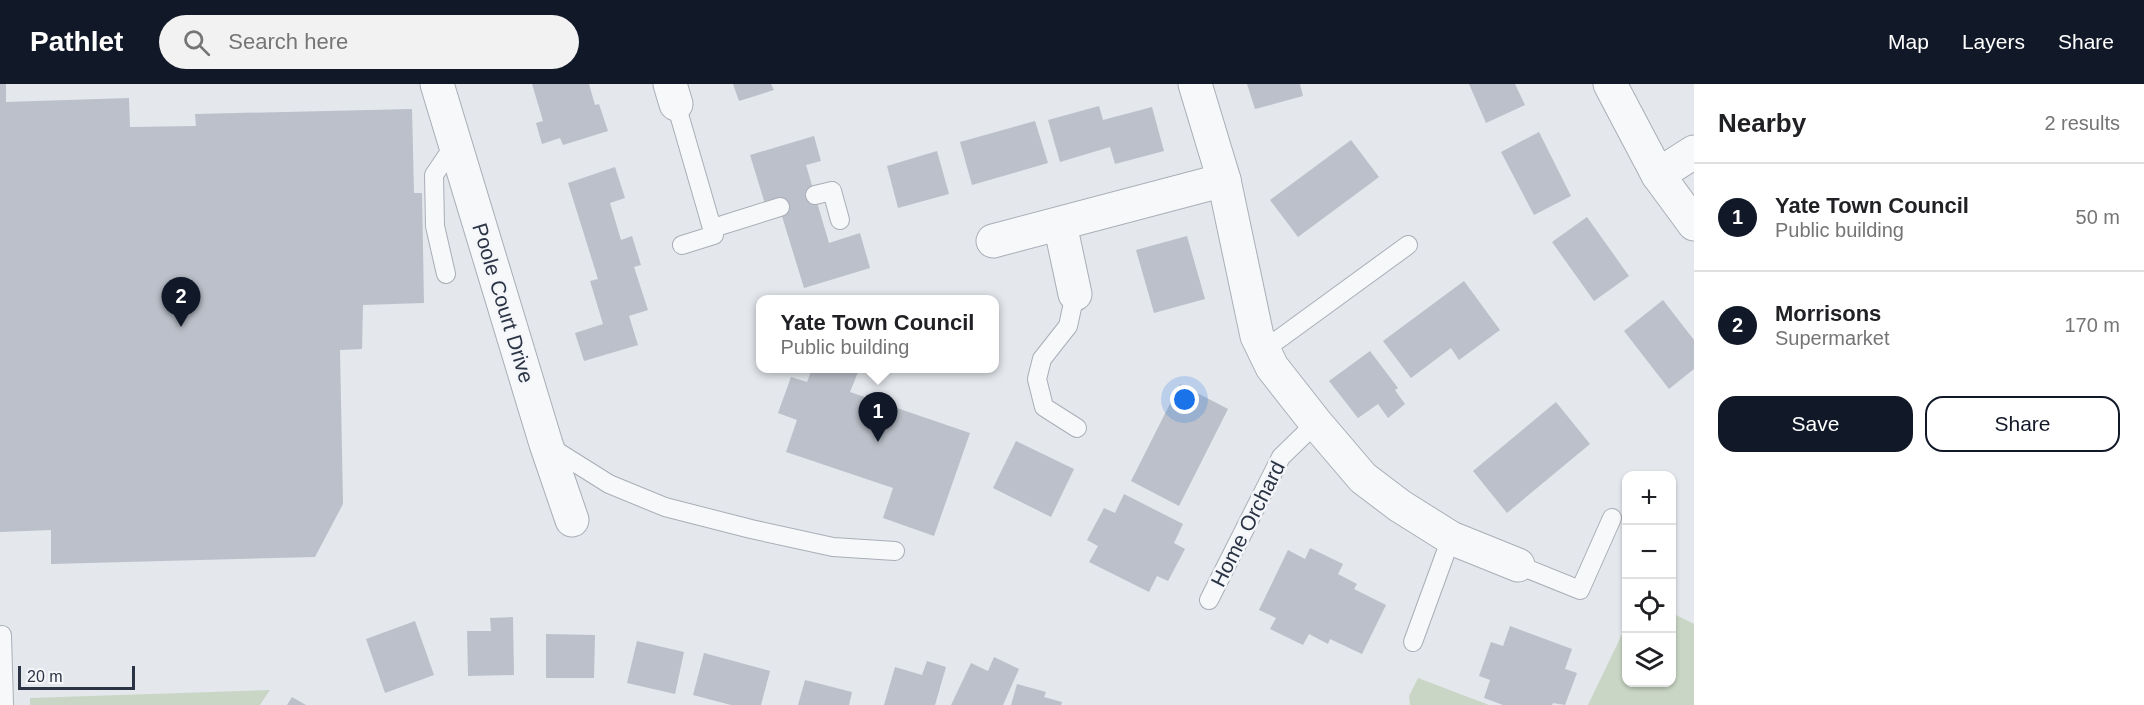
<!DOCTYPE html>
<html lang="en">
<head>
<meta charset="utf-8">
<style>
	body { margin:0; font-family:Helvetica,sans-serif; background:#f2f2f2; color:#202124 }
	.controls { position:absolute; right:18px; bottom:18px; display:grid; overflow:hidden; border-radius:12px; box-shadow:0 2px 4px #0004 }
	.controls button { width:54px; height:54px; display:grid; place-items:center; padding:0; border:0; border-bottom:2px solid #e0e0e0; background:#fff; color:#202124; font:30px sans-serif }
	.scale { position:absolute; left:18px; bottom:15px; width:117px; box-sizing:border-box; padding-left:6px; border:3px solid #2b3445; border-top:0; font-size:16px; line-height:21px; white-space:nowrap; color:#2b3445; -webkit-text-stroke:4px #f4f6f9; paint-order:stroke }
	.you { position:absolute; left:1185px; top:316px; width:21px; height:21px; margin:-15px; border:4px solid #fff; border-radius:50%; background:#1a73e8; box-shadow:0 0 0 9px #1a73e833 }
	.badge { display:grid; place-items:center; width:39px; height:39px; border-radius:50%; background:#111827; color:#fff; font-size:20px; font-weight:700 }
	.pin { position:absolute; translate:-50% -50px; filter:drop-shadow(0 2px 3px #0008) }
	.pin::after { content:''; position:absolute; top:32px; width:21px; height:18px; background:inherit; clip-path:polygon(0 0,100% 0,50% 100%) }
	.popup { position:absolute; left:756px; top:211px; width:243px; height:78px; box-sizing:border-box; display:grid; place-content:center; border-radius:12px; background:#fff; filter:drop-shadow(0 2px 4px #0005); font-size:20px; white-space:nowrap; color:#757577 }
	.popup b { font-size:22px; color:#202124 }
	.popup::after { content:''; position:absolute; left:50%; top:100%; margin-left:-12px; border:12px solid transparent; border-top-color:#fff }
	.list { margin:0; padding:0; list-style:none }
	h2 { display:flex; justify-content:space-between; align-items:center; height:78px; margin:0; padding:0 24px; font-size:26px }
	h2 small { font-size:20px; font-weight:400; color:#757577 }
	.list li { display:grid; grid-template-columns:39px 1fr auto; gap:18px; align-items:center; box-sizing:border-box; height:108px; padding:0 24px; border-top:2px solid #e0e0e0 }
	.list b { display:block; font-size:22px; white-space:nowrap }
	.list p { margin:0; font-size:20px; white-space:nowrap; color:#757577 }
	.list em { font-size:20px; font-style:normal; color:#757577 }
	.actions { display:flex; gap:12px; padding:18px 24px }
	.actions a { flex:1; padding:14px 0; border:2px solid #111827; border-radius:18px; text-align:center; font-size:21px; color:#111827 }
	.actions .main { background:#111827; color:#fff }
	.icon { flex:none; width:33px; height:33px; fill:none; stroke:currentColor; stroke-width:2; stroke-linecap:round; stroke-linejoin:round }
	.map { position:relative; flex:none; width:1694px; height:621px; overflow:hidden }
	header { display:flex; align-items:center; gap:36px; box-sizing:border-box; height:84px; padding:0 30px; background:#111827; color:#fff }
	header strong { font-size:28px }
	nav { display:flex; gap:33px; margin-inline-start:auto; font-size:21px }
	.search { width:420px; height:54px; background:#f2f2f2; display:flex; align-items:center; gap:15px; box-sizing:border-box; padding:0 21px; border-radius:33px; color:#757577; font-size:22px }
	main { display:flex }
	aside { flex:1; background:#fff }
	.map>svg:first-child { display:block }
	.green { fill:#c9d6c5 }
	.building { fill:#bbc0ca }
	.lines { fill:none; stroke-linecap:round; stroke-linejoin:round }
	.service-casing { stroke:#a9aeb7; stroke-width:20 }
	.minor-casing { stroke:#a9aeb7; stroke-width:35 }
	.service { stroke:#f7f8fa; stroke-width:18 }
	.minor { stroke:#f7f8fa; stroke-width:33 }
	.labels { text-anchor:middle; stroke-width:5; stroke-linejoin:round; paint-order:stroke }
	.street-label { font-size:21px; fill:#2b3445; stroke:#f4f6f9 }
</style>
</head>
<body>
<header>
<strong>Pathlet</strong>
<div class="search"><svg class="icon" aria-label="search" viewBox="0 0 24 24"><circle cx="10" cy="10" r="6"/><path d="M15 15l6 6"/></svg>Search here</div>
<nav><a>Map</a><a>Layers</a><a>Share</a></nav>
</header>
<main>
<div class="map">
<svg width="1694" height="621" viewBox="0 0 1694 621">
	<rect width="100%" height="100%" fill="#e4e7ec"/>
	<g class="green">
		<polygon points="1672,529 1694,540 1694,621 1588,621 1626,542 1626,598 1672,598"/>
		<polygon points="1418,594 1489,621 1410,621 1409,612"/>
		<polygon points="270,606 260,621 30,621 30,614"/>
	</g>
	<g class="building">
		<polygon points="0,0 6,0 6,18 129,14 130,43 196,42 195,30 412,25 414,109 422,109 424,219 363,221 362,265 340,266 343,420 315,473 51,480 51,446 0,448"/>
		<polygon points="532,0 589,0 595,21 599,20 608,47 563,61 560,54 542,60 536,39 543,37"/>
		<polygon points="733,0 771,0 774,6 739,17"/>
		<polygon points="1247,0 1300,0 1303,12 1255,25"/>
		<polygon points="1469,0 1515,0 1525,21 1486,39"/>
		<polygon points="1099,22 1103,36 1152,23 1164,67 1115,80 1110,63 1060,78 1048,36"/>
		<polygon points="1035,37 1048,79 972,101 960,58"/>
		<polygon points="1539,48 1571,112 1534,131 1501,68"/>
		<polygon points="814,52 821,77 806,81 829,159 860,149 870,184 804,204 777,116 765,120 750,71"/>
		<polygon points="1351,56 1379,93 1298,153 1270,116"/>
		<polygon points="937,67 949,110 898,124 887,82"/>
		<polygon points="615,83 625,114 610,119 621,156 632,152 641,181 634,183 648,226 629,232 638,261 584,277 575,249 603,240 590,197 598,195 568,99"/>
		<polygon points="1587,133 1629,192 1594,217 1552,158"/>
		<polygon points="1187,152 1205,215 1154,229 1136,166"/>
		<polygon points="1464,197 1500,246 1459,276 1451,264 1411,294 1383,257"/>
		<polygon points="1663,216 1694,256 1694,285 1669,305 1624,247"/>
		<polygon points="1370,267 1398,304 1395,306 1405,320 1388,334 1378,320 1358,334 1329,297"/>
		<polygon points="812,285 848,285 858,288 850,308 970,349 934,452 883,434 893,404 786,368 797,336 778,329 791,293 807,298"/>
		<polygon points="1180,300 1228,325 1179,422 1131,397"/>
		<polygon points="1556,318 1590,360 1507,429 1473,387"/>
		<polygon points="1016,357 1074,385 1051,433 993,404"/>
		<polygon points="1124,410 1183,440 1174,459 1185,465 1168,497 1157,492 1149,508 1089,478 1098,462 1087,456 1104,424 1115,429"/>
		<polygon points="1310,464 1343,480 1338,490 1357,500 1354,505 1386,521 1362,570 1330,555 1328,560 1309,550 1303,561 1270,545 1276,534 1259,526 1288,466 1305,475"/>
		<polygon points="513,533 514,591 468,592 467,547 491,547 490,534"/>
		<polygon points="415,537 434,591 385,609 366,555"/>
		<polygon points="1510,542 1572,565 1565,585 1577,589 1565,621 1553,619 1552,621 1503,621 1484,614 1490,596 1479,592 1491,558 1503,562"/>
		<polygon points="546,550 595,551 594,594 546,594"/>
		<polygon points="637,557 684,568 675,610 627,599"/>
		<polygon points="704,569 770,587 761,621 731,621 693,611"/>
		<polygon points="994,573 1019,585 1003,621 951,621 971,579 988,587"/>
		<polygon points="927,577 946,583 935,621 884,621 895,583 922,591"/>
		<polygon points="805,596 852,608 849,621 798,621"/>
		<polygon points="1017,600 1046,608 1044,613 1062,618 1061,621 1011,621"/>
		<polygon points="292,613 306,621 287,621"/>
	</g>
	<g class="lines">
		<defs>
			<g id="service">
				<polyline points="676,20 714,151 682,161"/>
				<polyline points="815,111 832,107 840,136"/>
				<polyline points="713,144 780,123"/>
				<polyline points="446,190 435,142 434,91 455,60"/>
				<polyline points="1075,210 1068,242 1042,275 1037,295 1044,323 1077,344"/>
				<polyline points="1262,263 1279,255 1408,161"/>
				<polyline points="550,363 609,400 665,423 751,445 833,463 895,467"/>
				<polyline points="1518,481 1580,506 1612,434"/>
				<polyline points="1209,516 1281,373 1316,339"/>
				<polyline points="2,551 4,621"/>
				<polyline points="1413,558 1451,454"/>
			</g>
			<g id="minor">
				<polyline points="437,0 546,360 572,436"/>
				<polyline points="670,0 676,20"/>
				<polyline points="1195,0 1224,96 1257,252 1272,283 1316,339 1363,394 1400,422 1451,454 1518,481"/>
				<polyline points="1610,0 1658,91 1694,140"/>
				<polyline points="1658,91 1694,68"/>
				<polyline points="1060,140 1075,210"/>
				<polyline points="993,157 1224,96"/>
			</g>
		</defs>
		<use href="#service" class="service-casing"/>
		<use href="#minor" class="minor-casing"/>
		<use href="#service" class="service"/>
		<use href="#minor" class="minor"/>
	</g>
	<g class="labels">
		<g class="street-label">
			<text transform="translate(503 219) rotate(73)" y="7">Poole Court Drive</text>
			<text transform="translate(1248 440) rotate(-63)" y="7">Home Orchard</text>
		</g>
	</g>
</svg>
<div class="controls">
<button>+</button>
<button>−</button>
<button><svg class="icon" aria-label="locate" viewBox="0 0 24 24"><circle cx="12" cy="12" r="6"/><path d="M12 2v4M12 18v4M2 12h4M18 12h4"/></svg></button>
<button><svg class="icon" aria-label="layers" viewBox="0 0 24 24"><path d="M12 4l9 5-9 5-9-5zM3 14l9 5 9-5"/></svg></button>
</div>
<div class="scale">20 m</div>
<div class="you"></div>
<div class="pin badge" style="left:878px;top:358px">1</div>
<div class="popup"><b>Yate Town Council</b>Public building</div>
<div class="pin badge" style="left:181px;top:243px">2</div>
</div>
<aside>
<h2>Nearby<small>2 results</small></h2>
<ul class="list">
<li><span class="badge">1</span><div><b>Yate Town Council</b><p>Public building</p></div><em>50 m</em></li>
<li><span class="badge">2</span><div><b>Morrisons</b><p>Supermarket</p></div><em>170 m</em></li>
</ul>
<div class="actions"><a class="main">Save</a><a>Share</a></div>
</aside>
</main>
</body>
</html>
